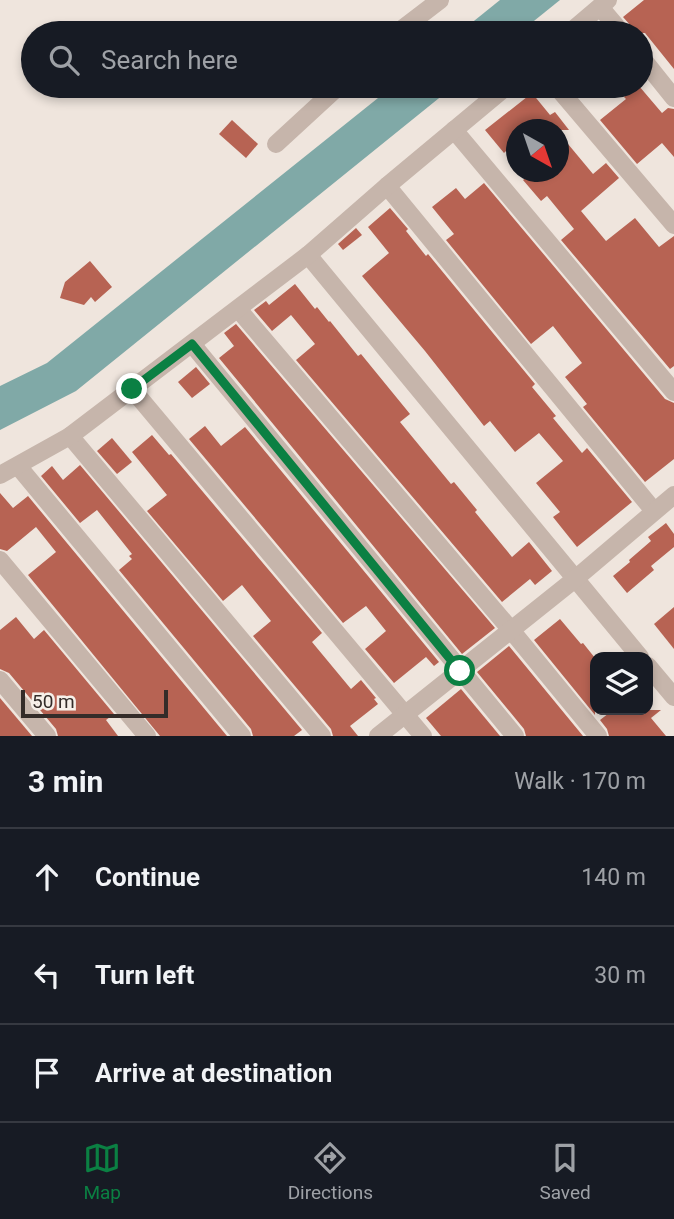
<!DOCTYPE html>
<html lang="en">
<head>
<meta charset="utf-8">
<style>
	body { margin:0; font-family:Roboto,sans-serif; background:#242831; color:#f1f3f6 }
	.controls { position:absolute; right:21px; bottom:21px; display:grid; overflow:hidden; border-radius:14px; box-shadow:0 4px 10px #0003 }
	.controls button { width:63px; height:63px; display:grid; place-items:center; padding:0; border:0; border-bottom:2px solid #363941; background:#171b24; color:#f1f3f6; font:35px sans-serif }
	.compass { position:absolute; left:506px; top:119px; width:63px; height:63px; border-radius:50%; background:#171b24; box-shadow:0 4px 10px #0003; rotate:140deg }
	.scale { position:absolute; left:21px; bottom:18px; width:147px; box-sizing:border-box; padding-left:7px; border:4px solid #342c29; border-top:0; font-size:19px; line-height:24px; white-space:nowrap; color:#342c29; -webkit-text-stroke:5px #f7f0e9; paint-order:stroke }
	.stop { position:absolute; width:21px; height:21px; margin:-16px; border:5px solid #0b8043; border-radius:50%; background:#fff }
	.stop.end { background:#0b8043; border-color:#fff; box-shadow:0 2px 7px #0008 }
	.list { margin:0; padding:0; list-style:none }
	h2 { display:flex; justify-content:space-between; align-items:center; height:91px; margin:0; padding:0 28px; font-size:30px }
	h2 small { font-size:23px; font-weight:400; color:#9ea1a6 }
	.list li { display:grid; grid-template-columns:46px 1fr auto; gap:21px; align-items:center; box-sizing:border-box; height:98px; padding:0 28px; border-top:2px solid #363941 }
	.list b { display:block; font-size:26px; white-space:nowrap }
	.list em { font-size:23px; font-style:normal; color:#9ea1a6 }
	.icon { flex:none; width:38px; height:38px; fill:none; stroke:currentColor; stroke-width:2; stroke-linecap:round; stroke-linejoin:round }
	.map { position:relative; flex:none; width:674px; height:736px; overflow:hidden }
	.search { position:absolute; background:#171b24; box-shadow:0 4px 10px #0003; left:21px; right:21px; top:21px; height:77px; display:flex; align-items:center; gap:18px; box-sizing:border-box; padding:0 24px; border-radius:38px; color:#9ea1a6; font-size:26px }
	.sheet { height:385px; background:#171b24 }
	nav { display:flex; justify-content:space-around; align-items:center; box-sizing:border-box; height:98px; border-top:2px solid #363941; background:#171b24; font-size:19px; color:#9ea1a6 }
	nav a { display:grid; justify-items:center; gap:4px }
	nav .on { color:#0b8043 }
	.map>svg:first-child { display:block }
	.water { fill:#80a9a7 }
	.building { fill:#b76353 }
	.lines { fill:none; stroke-linecap:round; stroke-linejoin:round }
	.minor { stroke:#c6b5ab; stroke-width:18 }
	.route { stroke:#0b8043; stroke-width:9 }
</style>
</head>
<body>
<div class="map">
<svg width="674" height="736" viewBox="0 0 674 736">
	<rect width="100%" height="100%" fill="#efe5dd"/>
	<g class="water">
		<polygon points="500,0 560,0 519,33 459,33"/>
		<polygon points="393,86 454,86 76,391 0,430 0,386 47,363"/>
	</g>
	<g class="building">
		<polygon points="644,0 674,0 674,69 645,33 633,33 631,26 623,17"/>
		<polygon points="620,86 639,86 662,113 668,108 674,109 674,157 662,143 637,164 600,120 626,99 624,97 627,94"/>
		<polygon points="532,93 550,115 555,112 569,130 516,130 516,164 506,151 504,153 485,130"/>
		<polygon points="232,120 258,144 246,158 219,134"/>
		<polygon points="558,132 593,174 606,163 619,178 581,211 606,241 635,218 659,247 674,236 674,366 670,369 561,240 574,229 547,196 541,201 523,180 534,172 558,172"/>
		<polygon points="484,183 665,399 674,403 674,459 645,482 583,407 587,404 565,377 582,363 553,326 531,344 446,240 454,234 432,207 456,188 465,199"/>
		<polygon points="390,208 408,229 406,231 426,256 428,254 535,384 532,387 556,416 553,418 582,453 587,448 632,502 577,547 553,517 560,512 536,483 563,461 539,433 515,452 490,421 484,426 425,351 362,276 389,253 368,227"/>
		<polygon points="356,228 362,235 343,250 338,244"/>
		<polygon points="90,261 112,287 95,302 91,297 84,305 60,298 65,282"/>
		<polygon points="295,284 315,309 317,307 329,322 330,321 358,356 361,354 410,414 400,422 451,484 454,482 477,510 475,512 512,557 529,542 552,571 535,585 530,579 502,602 296,360 315,344 291,315 272,331 254,310 266,301 269,305"/>
		<polygon points="236,324 495,628 462,654 219,358 234,346 224,333"/>
		<polygon points="196,367 210,384 192,398 178,382"/>
		<polygon points="205,426 221,446 245,427 439,662 434,666 426,657 394,683 365,649 386,631 366,606 343,623 189,439"/>
		<polygon points="152,435 169,455 171,454 322,633 312,642 351,689 361,680 376,698 374,699 378,704 350,726 358,736 333,736 331,729 253,636 271,621 242,585 223,601 147,511 167,495 132,452"/>
		<polygon points="112,438 132,462 117,474 97,451"/>
		<polygon points="80,465 302,730 294,736 253,736 251,729 119,570 132,559 129,556 132,554 97,510 80,523 41,476 52,466 63,480"/>
		<polygon points="0,493 13,508 28,496 227,736 160,736 28,575 56,552 36,527 7,551 0,549"/>
		<polygon points="666,523 674,534 674,547 651,566 654,570 627,593 613,576 630,562 629,560 651,541 648,537"/>
		<polygon points="674,607 674,649 654,624"/>
		<polygon points="16,617 34,639 44,630 114,714 106,720 118,736 58,736 56,729 9,673 0,669 0,630"/>
		<polygon points="560,619 581,644 583,643 595,658 595,715 534,640"/>
		<polygon points="509,646 583,736 526,736 524,729 477,672"/>
		<polygon points="461,689 500,736 441,736 426,718"/>
		<polygon points="0,698 32,736 0,736"/>
		<polygon points="613,710 661,710 651,718 666,736 609,736 607,729 600,720"/>
	</g>
	<g class="lines">
		<g class="minor">
			<polyline points="600,7 622,33"/>
			<polyline points="397,33 440,0"/>
			<polyline points="569,33 608,0"/>
			<polyline points="641,57 674,98"/>
			<polyline points="556,86 674,225"/>
			<polyline points="454,130 674,392"/>
			<polyline points="276,144 339,86"/>
			<polyline points="387,186 654,511"/>
			<polyline points="308,255 640,657"/>
			<polyline points="238,309 511,630 598,736"/>
			<polyline points="192,344 515,736"/>
			<polyline points="132,389 423,736"/>
			<polyline points="70,436 322,736"/>
			<polyline points="18,466 242,736"/>
			<polyline points="0,475 70,436 308,255 387,186 507,86"/>
			<polyline points="0,560 147,736"/>
			<polyline points="648,666 674,697"/>
			<polyline points="0,680 47,736"/>
			<polyline points="378,736 575,579 674,495"/>
		</g>
	</g>
	<g class="lines">
		<polyline class="route" points="132,389 192,344 460,671"/>
	</g>
</svg>
<div class="controls">
<button><svg class="icon" aria-label="layers" viewBox="0 0 24 24"><path d="M12 4l9 5-9 5-9-5zM3 14l9 5 9-5"/></svg></button>
</div>
<svg class="compass" viewBox="-18 -18 36 36"><path d="M0-13l5 13h-10z" fill="#e53935"/><path d="M0 13l5-13h-10z" fill="#9ea1a6"/></svg>
<div class="scale">50 m</div>
<div class="stop" style="left:460px;top:671px"></div>
<div class="stop end" style="left:132px;top:389px"></div>
<div class="search"><svg class="icon" aria-label="search" viewBox="0 0 24 24"><circle cx="10" cy="10" r="6"/><path d="M15 15l6 6"/></svg>Search here</div>
</div>
<section class="sheet">
<h2>3 min<small>Walk · 170 m</small></h2>
<ul class="list">
<li><svg class="icon" aria-label="ahead" viewBox="0 0 24 24"><path d="M12 20V5M6 11l6-6 6 6"/></svg><div><b>Continue</b></div><em>140 m</em></li>
<li><svg class="icon" aria-label="left" viewBox="0 0 24 24"><path d="M17 20v-9H6M10 6l-5 5 5 5"/></svg><div><b>Turn left</b></div><em>30 m</em></li>
<li><svg class="icon" aria-label="arrive" viewBox="0 0 24 24"><path d="M6 21V4h12l-3 4 3 4H6"/></svg><div><b>Arrive at destination</b></div></li>
</ul>
</section>
<nav>
<a class="on"><svg class="icon" aria-label="map" viewBox="0 0 24 24"><path d="M3 6l6-2 6 2 6-2v14l-6 2-6-2-6 2zM9 4v14M15 6v14"/></svg>Map</a>
<a><svg class="icon" aria-label="directions" viewBox="0 0 24 24"><path d="M12 3l9 9-9 9-9-9zM9 14v-3h6M13 9l2 2-2 2"/></svg>Directions</a>
<a><svg class="icon" aria-label="saved" viewBox="0 0 24 24"><path d="M7 4h10v16l-5-4-5 4z"/></svg>Saved</a>
</nav>
</body>
</html>
